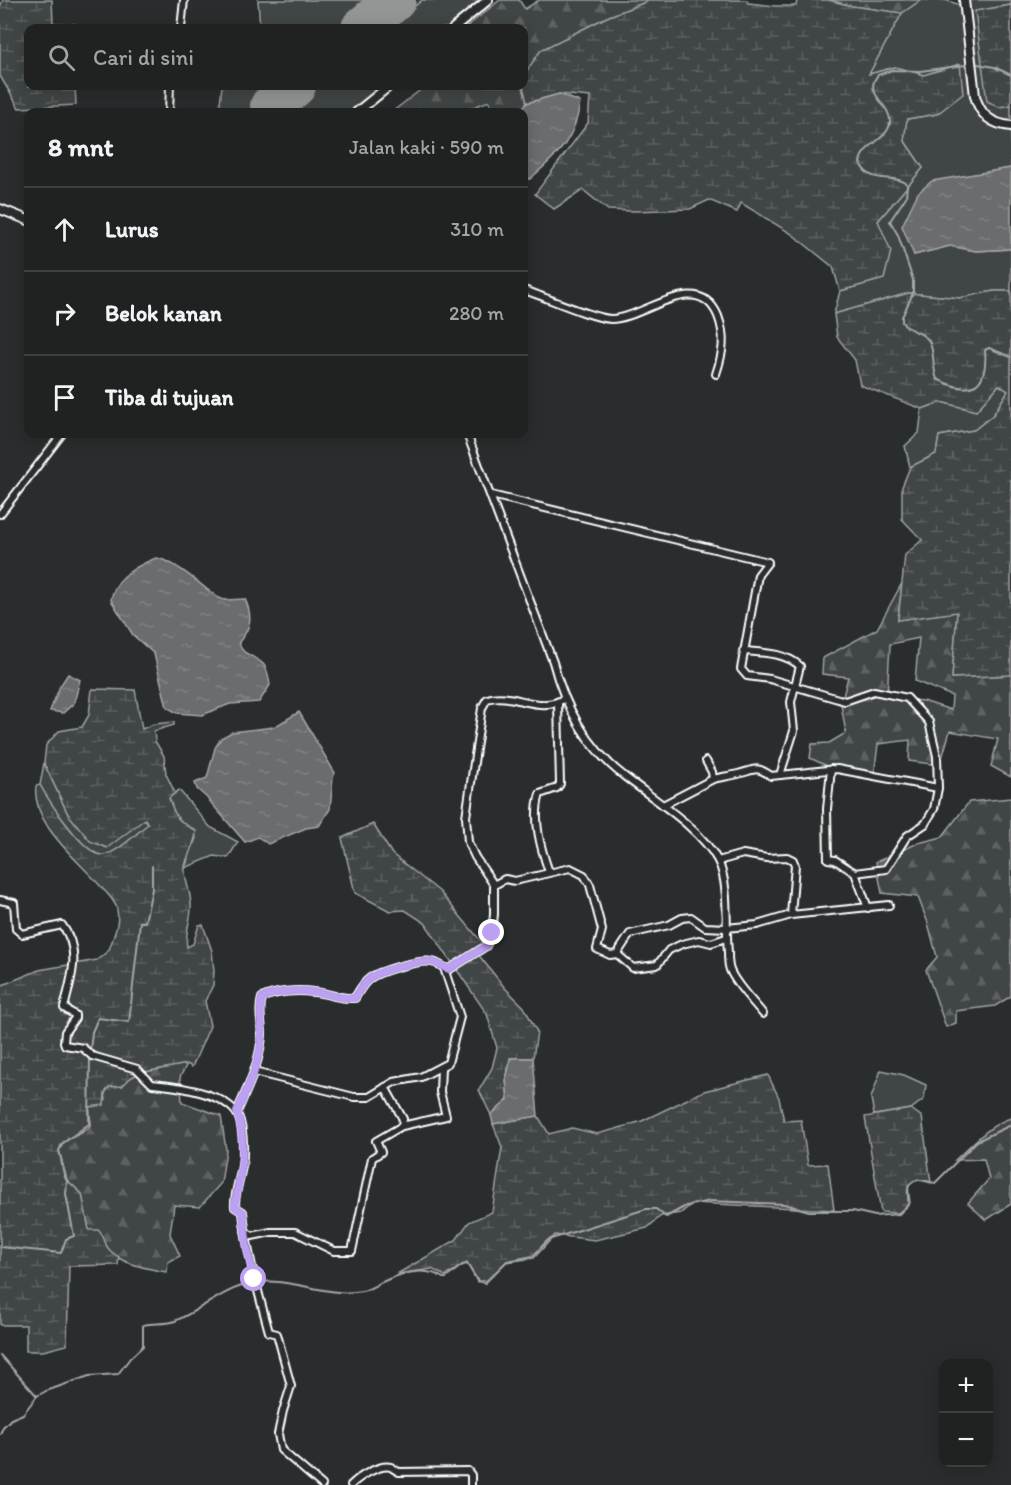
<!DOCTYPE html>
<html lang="id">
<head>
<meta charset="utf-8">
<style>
	body { margin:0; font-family:Itim,sans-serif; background:#2d2f2f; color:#f1f3f6 }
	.controls { position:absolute; right:18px; bottom:18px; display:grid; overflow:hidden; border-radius:12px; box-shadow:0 3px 15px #0003 }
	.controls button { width:54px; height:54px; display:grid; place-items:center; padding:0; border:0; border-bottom:2px solid #3d3f40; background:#202222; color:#f1f3f6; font:30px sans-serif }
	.stop { position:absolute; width:18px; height:18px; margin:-14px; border:4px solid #bca0f2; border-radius:50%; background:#fff }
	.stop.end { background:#bca0f2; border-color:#fff; box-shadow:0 2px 6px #0008 }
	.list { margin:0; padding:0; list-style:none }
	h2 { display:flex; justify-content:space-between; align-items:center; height:78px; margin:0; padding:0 24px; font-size:26px }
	h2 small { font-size:20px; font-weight:400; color:#a2a4a5 }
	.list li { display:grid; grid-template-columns:39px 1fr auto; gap:18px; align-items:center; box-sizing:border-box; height:84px; padding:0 24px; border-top:2px solid #3d3f40 }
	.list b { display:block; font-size:22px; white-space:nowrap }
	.list em { font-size:20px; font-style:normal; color:#a2a4a5 }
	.icon { flex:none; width:33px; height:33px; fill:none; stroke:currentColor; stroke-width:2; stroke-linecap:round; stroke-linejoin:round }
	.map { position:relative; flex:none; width:1011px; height:1485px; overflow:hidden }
	.search { position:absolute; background:#202222; box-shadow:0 3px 15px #0003; left:24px; top:24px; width:504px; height:66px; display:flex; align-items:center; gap:15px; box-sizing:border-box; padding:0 21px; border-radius:12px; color:#a2a4a5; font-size:22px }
	.panel { position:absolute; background:#202222; box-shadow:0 3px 15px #0003; left:24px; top:108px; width:504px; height:330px; border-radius:12px }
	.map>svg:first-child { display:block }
	.built { fill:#373a3b }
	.green { fill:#414445; stroke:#a0a2a2; stroke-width:1.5 }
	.forest { fill:url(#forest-firs); stroke:#a0a2a2; stroke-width:1.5; fill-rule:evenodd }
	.wetland { fill:url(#wetland-marsh); stroke:#a0a2a2; stroke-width:1.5 }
	.water { fill:url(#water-ripples); stroke:#a6a7a7; stroke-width:1.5 }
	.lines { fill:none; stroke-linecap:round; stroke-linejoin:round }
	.stream { stroke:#a6a7a7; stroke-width:2 }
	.runway { stroke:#949696; stroke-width:42 }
	.minor-casing { stroke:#fff; stroke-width:10 }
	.tertiary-casing { stroke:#fff; stroke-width:12 }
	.minor { stroke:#2a2d2e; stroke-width:6 }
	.tertiary { stroke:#2a2d2e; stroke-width:8 }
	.route { stroke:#bca0f2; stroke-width:8 }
</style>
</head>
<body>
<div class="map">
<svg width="1011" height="1485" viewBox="0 0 1011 1485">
	<defs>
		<pattern id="forest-firs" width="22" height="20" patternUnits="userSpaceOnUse" patternTransform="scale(1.5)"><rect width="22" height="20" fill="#414445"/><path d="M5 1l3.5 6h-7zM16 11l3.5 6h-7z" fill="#5e6061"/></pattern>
		<pattern id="wetland-marsh" width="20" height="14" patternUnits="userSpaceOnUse" patternTransform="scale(1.5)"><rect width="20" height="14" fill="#414445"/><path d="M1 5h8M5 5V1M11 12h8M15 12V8" fill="none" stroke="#5e6061"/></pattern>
		<pattern id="water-ripples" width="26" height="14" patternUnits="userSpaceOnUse" patternTransform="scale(1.5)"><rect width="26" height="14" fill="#6a6c6d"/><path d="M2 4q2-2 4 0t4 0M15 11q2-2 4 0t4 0" fill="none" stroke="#808283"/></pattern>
	</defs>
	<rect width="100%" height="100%" fill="#2a2d2e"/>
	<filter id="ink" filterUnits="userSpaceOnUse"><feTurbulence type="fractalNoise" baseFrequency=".0167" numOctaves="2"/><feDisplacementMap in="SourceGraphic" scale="12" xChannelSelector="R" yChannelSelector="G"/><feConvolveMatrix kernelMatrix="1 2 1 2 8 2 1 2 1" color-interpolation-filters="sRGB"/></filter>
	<g filter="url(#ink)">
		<g class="built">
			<polygon points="258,0 481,0 447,28 260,28"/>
			<polygon points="222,86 384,86 359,112 219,112"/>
		</g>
		<g class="green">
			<polygon points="258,0 383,0 383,1 351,28 260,28"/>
			<polygon points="422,0 481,0 447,28 375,28 394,13 400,19"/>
			<polygon points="921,0 945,0 966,7 965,0 1011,0 1011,5 976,11 999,107 1011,105 1011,168 932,182 914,255 950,246 976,251 1011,249 1011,291 994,291 960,298 909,293 834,314 840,291 884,279 890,251 878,221 923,168 904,140 907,119 937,114 960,64 924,75 895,67 869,74 902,13"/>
			<polygon points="222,86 271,86 261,94 277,112 219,112"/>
			<polygon points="309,86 384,86 359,112 290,112 308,97 307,87"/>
			<polygon points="999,385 1008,391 993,415 974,430 939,436 936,454 910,467 905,446 919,433 922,409 941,402 976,411"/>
			<path d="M44,763L68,814L146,819L149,824C139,832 114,856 102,855C84,854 49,801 40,785Z"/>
			<path d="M179,790L210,827L238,842L228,858L214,856L185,868L196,838L194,829C177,823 174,814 169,798Z"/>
			<polygon points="881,1070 904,1075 926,1085 924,1099 911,1109 874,1115 871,1098"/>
		</g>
		<g class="forest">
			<polygon points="500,0 519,0 525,9 539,0 651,0 607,17 541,50 524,75 524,28 465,28"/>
			<polygon points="828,0 921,0 902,13 852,6"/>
			<polygon points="417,86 523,86 527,103 519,112 493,112 489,101 460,112 392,112 419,91"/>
			<path d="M902,583L898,620L957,612L952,678L1011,675V777L991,766L998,739L950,731L940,765L909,761L910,740L878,744L874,776L842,773L810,758L812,744L829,743L846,733L841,704L848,677L822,674L823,658L877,629ZM919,638L915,681L952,696L951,710L923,701L887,698L890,644Z"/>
			<polygon points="1011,798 1011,996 995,1006 956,1011 956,1023 946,1027 926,970 937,957 928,923 918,897 882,893 876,862 918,843 942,837 969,802"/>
			<path d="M187,1064L180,1077L182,1102L221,1116L226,1150L221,1183L200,1207L174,1205L170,1234L180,1256L168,1262L167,1272C143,1268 108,1263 102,1235L89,1231L82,1194L67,1180L59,1151L61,1145L67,1140L82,1133L91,1124L89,1107L106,1100L105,1093L109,1087L122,1086L130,1078L139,1073Z"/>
			<path d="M1011,1118V1204L986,1220L968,1203L989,1179L984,1159L955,1160C971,1145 990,1124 1011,1118Z"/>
		</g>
		<g class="wetland">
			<polygon points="3,0 52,0 53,23 75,24 75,28 28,28 28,86 75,86 76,105 19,108 0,76 0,7"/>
			<polygon points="651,0 747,0 748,3 775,6 796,6 797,0 828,0 852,6 902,13 869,74 895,67 924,75 960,64 963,94 937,114 907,119 904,140 923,168 878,221 891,251 884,279 840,291 833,267 792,234 741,203 737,212 709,200 690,209 634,211 608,210 583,190 554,209 535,194 588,123 590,97 559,94 527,103 523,86 524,75 541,50 607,17"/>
			<polygon points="1011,5 1011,105 999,107 987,101 975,11"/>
			<polygon points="994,291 1011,291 1011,675 952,678 957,612 898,620 905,555 922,540 902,519 902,487 910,467 936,454 939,436 974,430 993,415 1008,391 999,385 976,411 941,402 922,409 860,385 855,360 837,337 834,314 909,293 960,298"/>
			<path d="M92,689L135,690L142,729L154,724L174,722V725L154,731L155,741L164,756L166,774L175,793L169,798C176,819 177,820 196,831C196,844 187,854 185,867C184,880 191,892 191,905C192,919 184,933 187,947L193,944L199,925H203L212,951L214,971L213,985L205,1001L210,1026L192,1067L187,1064L139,1073L130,1078L122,1086L109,1087L105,1093L104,1105L89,1107L91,1124L88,1128L67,1140L61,1145L59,1151L67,1180L82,1194L89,1230H98C110,1242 99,1245 119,1257L118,1265L69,1266L67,1345L43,1351H26V1325H0V986L39,970L97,960L109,950C113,937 120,924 117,910C116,902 108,894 102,888C79,860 31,825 36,786L40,785C49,801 83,854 102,855C114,856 138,832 148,824L145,819L107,848L90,841L68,814L44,763L46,745L59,731L82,727L89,715Z"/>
			<polygon points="373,824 392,854 440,892 485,946 477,953 505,988 524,1007 537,1032 533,1058 510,1058 506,1079 508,1100 491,1115 479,1090 492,1068 497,1048 487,1014 425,923 405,910 390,911 355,893 342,838"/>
			<polygon points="768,1075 779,1098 784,1121 801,1120 808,1165 828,1164 834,1210 693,1203 681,1213 661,1216 647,1228 595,1240 555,1235 534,1258 506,1262 487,1280 477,1282 467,1263 445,1276 432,1269 397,1274 456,1240 469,1222 492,1212 502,1147 493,1124 538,1116 549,1134 572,1128 597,1134 616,1129 642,1121 704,1091"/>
			<polygon points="911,1109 922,1117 931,1183 918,1179 908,1186 910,1203 898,1213 881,1212 865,1117"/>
		</g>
		<g class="water">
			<path d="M559,94L580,102C575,141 558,154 530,179H524V112H519L527,103Z"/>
			<polygon points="1011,168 1011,249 976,251 950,246 914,255 902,226 918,193 932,181"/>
			<path d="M156,558C174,560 202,586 217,597L224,600L245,599C253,616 251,628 239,642C241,656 256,655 264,665C268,671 269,678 270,685L259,702L230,704L202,715L177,713L167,707L154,654L133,635L111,600C114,578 138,565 156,558Z"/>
			<polygon points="68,674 80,680 74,703 63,713 50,711 60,686"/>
			<polygon points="299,712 335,773 333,777 330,809 319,826 306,828 268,844 258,837 245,842 206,797 197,789 195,783 207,778 215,748 221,738 232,732 274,727"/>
			<polygon points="511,1058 533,1058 538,1116 493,1124 491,1115 508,1100 506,1079"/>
		</g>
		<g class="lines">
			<g class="stream">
				<polyline points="978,64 994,67 1011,75"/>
				<path d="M966,65L920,71L892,70L878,75C862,93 891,104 890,122C889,140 861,145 860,163C870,186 894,173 907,184L906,197L890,221L898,235L913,280V293L902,317V322C908,332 923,331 929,341C935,352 932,368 937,379C970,396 988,389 985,350L989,348L1011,357"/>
				<polyline points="90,1052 92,1032 98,1018 129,1022 140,922 145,922 152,889 152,866"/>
				<path d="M0,1247L61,1253L66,1239L74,1236L66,1194L67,1181C61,1172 63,1162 59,1151L63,1143L89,1124L90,1058"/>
				<polyline points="0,1355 37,1396"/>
				<path d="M0,1434L3,1427L11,1419L23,1414L37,1396L46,1391L89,1376L118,1374L130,1358L143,1346V1325C153,1322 165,1325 175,1321C201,1310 225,1288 253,1283C290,1276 326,1298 362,1291C369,1290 376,1285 382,1282C401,1273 426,1266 443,1278H446L462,1265L467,1264L478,1281L485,1283L507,1261L533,1256L548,1240L646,1209H656L666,1217L686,1206L710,1201L784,1204L809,1211H853L875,1216L899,1214L908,1205C909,1199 907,1194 908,1189C911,1175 926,1181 935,1183L977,1141L1011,1125"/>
			</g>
			<g class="runway">
				<polyline points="362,28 395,0"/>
				<polyline points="271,106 295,86"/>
			</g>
			<defs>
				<g id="minor">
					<polyline points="181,28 184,0"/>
					<polyline points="169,112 170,86"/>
					<path d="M524,290C546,297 591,318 611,319C644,319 698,268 718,316C726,337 723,353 716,374"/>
					<path d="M467,434L553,662C564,705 587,748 624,776C653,799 701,828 718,861C730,885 725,924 728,952C728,957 728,965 730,970C736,985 752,1000 763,1014"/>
					<polyline points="491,495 768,562 758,575 741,669 747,676 770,679 845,701 874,691 907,698 929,722 937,756 938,788 934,809 925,824 907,836 886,869 855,873 835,860 828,859 827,809 831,769"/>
					<polyline points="0,514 62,434"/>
					<path d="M743,651C764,653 783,652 800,666L791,702L794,731L780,775"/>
					<path d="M713,779C721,777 730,776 738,774C755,770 756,765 771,776L837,769L938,788"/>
					<polyline points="663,805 713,779 712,772 706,761"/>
					<path d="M549,872C541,849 532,819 540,794L557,788L560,784L558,703"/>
					<polyline points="855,873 868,908"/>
					<polyline points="494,885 505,879 515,881 570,868 584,875 590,885 602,930 597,949 610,955 617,954 630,934 669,925 682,918 691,917 705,927 726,928 757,925 791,915 795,865 793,860 787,857 767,858 743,854 718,861"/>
					<path d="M0,900L14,903L16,929L22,934L62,925C82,951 71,978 64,1008L75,1015V1018L65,1032L64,1042L65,1045L83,1048L92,1056L137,1069L152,1084C175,1086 219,1092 235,1111C244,1121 244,1152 242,1166C240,1179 234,1194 235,1207L243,1212C247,1254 258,1291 269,1332L277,1334L291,1386L283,1411L278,1434L281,1450L322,1485"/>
					<polyline points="791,915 889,905"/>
					<polyline points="617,954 633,968 657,965 669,950 682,944 699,940 711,943 726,938"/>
					<polyline points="254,1072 354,1097 369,1097 394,1082 421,1077 448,1063 460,1017 444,968"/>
					<path d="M237,1112C248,1087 260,1063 262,1035C262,1022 258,1011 262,998C276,991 298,990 313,992C330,993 336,999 355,998C359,991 363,983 369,979C378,971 421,959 432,962C439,963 442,968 450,969L486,946L492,933L494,914V885L475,857L468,842L466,817L482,708L487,699C513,691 540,715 565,698"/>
					<polyline points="402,1126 446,1116 440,1092 441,1067"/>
					<polyline points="245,1231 252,1236 271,1232 295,1232 334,1251 352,1251 372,1158 381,1152 376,1141 402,1126 403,1119 385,1087"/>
					<path d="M351,1485C359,1477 379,1464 391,1467C392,1468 397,1471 399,1472L468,1471L471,1475V1485"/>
				</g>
				<g id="tertiary">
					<path d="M964,0L975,96C980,115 991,124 1011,126"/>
					<polyline points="454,28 488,0"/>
					<polyline points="357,112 389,86"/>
					<polyline points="0,209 28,220"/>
				</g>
			</defs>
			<use href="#minor" class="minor-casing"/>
			<use href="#tertiary" class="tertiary-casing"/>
			<use href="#minor" class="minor"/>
			<use href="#tertiary" class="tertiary"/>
		</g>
	</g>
	<g class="lines" filter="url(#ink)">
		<path class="route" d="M254,1279L247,1248L243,1212L235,1207V1204C241,1172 247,1143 237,1112C248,1087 260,1063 262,1035C263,1022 258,1011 262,998C276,991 298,990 313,992C330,993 336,999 355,998C359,991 363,984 369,979C378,971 421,959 432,962C439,963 442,968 450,969L486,946L492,933"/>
	</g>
</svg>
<div class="controls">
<button>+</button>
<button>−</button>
</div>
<div class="stop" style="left:254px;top:1279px"></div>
<div class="stop end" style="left:492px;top:933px"></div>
<div class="search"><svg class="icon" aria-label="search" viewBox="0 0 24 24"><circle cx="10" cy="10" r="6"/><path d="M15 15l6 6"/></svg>Cari di sini</div>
<section class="panel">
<h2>8 mnt<small>Jalan kaki · 590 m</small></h2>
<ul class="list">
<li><svg class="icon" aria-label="ahead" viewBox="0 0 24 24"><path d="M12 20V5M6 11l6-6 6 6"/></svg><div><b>Lurus</b></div><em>310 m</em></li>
<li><svg class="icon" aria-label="right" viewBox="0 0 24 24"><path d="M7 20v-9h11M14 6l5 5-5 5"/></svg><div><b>Belok kanan</b></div><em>280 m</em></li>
<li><svg class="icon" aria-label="arrive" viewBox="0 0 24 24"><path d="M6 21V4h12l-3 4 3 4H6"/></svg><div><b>Tiba di tujuan</b></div></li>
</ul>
</section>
</div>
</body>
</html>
